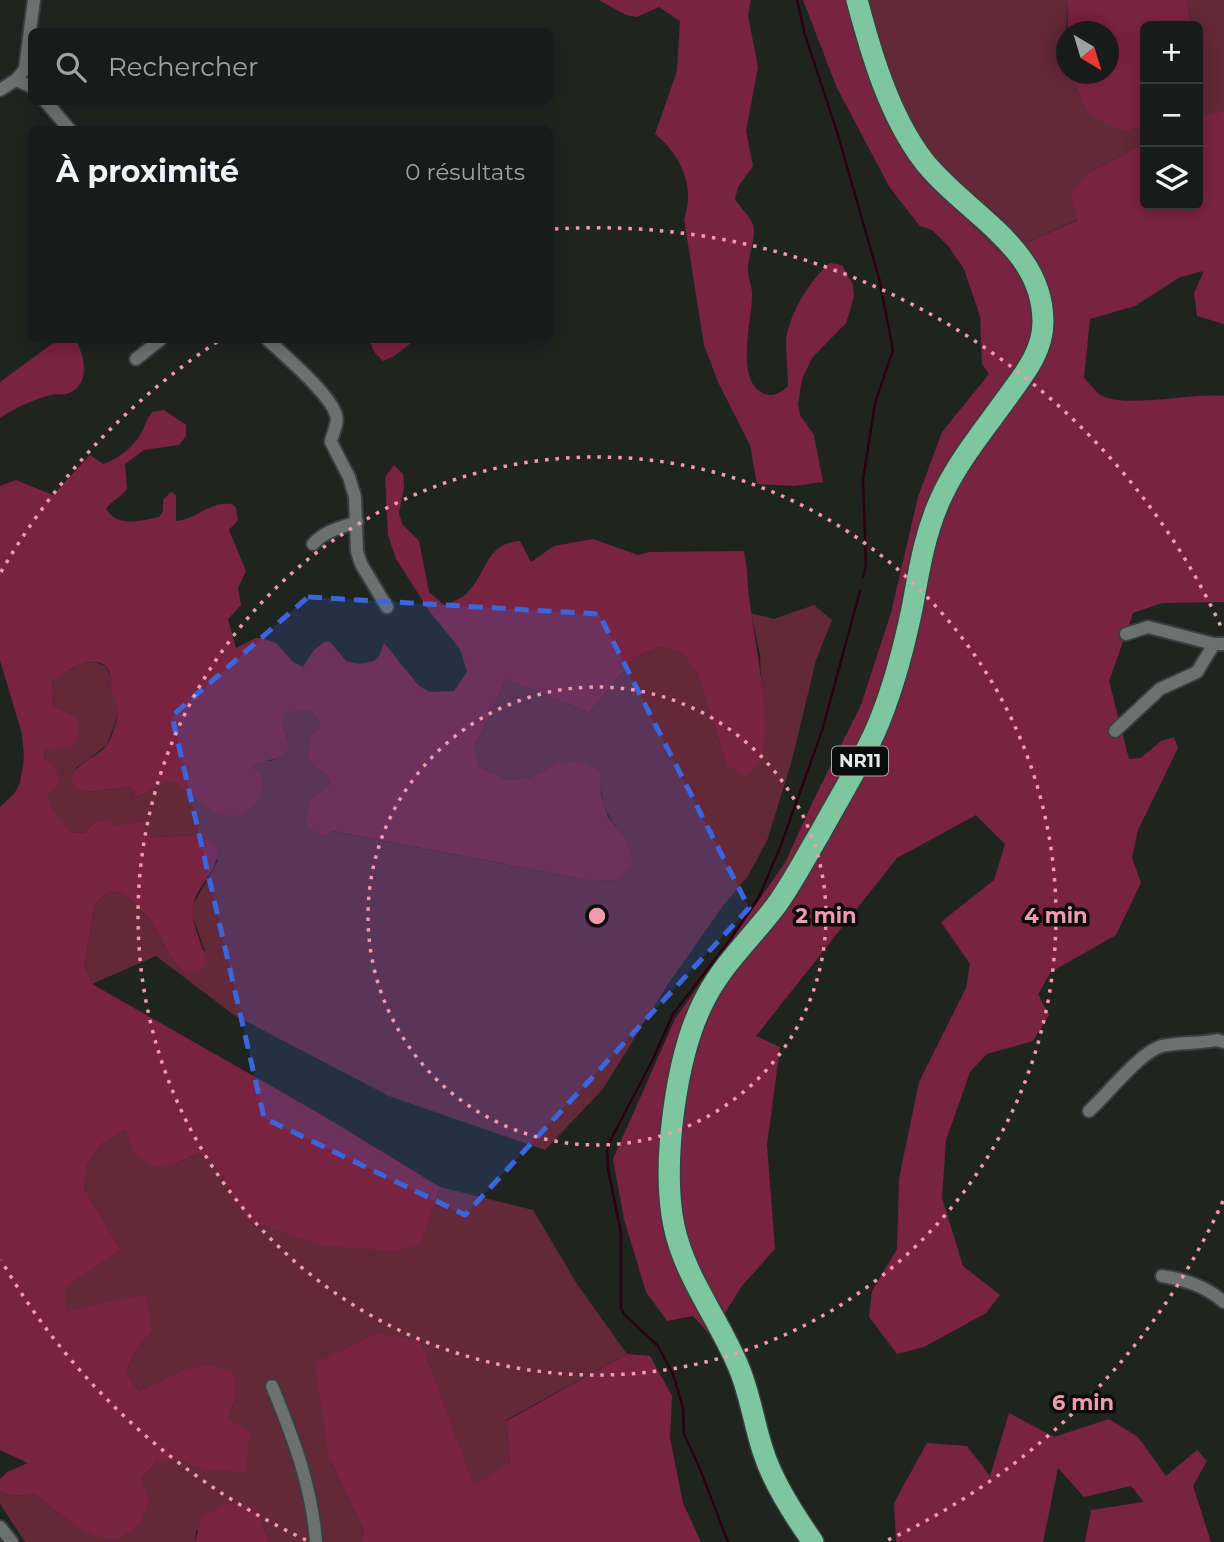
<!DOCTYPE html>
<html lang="fr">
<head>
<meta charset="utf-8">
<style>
	body { margin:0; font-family:Montserrat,sans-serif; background:#252826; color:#f1f3f6 }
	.controls { position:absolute; right:21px; top:21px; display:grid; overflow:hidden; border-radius:10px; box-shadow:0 4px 18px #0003 }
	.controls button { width:63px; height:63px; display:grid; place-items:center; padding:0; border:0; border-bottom:2px solid #363938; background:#181b19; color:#f1f3f6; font:35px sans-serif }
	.compass { position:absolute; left:1056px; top:21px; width:63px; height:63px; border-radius:50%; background:#181b19; box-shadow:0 4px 18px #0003; rotate:142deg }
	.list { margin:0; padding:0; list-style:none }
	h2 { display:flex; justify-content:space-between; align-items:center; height:91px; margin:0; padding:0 28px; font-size:30px }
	h2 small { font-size:23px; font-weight:400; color:#9fa1a2 }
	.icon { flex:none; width:38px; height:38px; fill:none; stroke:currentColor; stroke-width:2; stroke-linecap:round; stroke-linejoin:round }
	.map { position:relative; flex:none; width:1224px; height:1542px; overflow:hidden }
	.search { position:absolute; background:#181b19; box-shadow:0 4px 18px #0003; left:28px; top:28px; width:525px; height:77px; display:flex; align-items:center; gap:18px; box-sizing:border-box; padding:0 24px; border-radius:10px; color:#9fa1a2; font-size:26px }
	.panel { position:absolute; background:#181b19; box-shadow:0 4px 18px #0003; left:28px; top:126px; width:525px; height:217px; border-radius:10px }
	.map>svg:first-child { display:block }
	.green { fill:#632839 }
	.forest { fill:#7a2340 }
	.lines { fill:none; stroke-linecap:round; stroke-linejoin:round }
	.stream { stroke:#2b010f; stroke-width:2.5 }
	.street-casing { stroke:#3a3e3c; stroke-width:16 }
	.highway-casing { stroke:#3a3e3c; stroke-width:24 }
	.street { stroke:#6b716e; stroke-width:12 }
	.highway { stroke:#7cc6a0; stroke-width:21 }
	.marked { fill:#3b65da; fill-opacity:0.2; stroke:#3b65da; stroke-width:5; stroke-dasharray:14 9; stroke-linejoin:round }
	.ring { fill:none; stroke:#f29aaf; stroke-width:3.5; stroke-dasharray:3.5 7 }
	.labels { text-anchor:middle; stroke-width:7; stroke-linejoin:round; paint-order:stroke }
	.shield { fill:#0b0d0c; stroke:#a5a8a6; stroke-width:2 }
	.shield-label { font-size:18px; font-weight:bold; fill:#e7eae8 }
	.centre { fill:#f29aaf; stroke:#0b0d0c; stroke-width:3.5 }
	.ring-label { font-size:21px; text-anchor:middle; font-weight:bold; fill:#f29aaf; stroke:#0b0d0c; stroke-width:7; stroke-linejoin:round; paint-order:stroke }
</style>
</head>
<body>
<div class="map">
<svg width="1224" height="1542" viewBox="0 0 1224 1542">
	<rect width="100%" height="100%" fill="#202421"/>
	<g class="green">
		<polygon points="846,0 1067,0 1066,74 1070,74 1087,112 1129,131 1145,125 1145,143 1088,173 1079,219 1000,254 914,164"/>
		<polygon points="1186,0 1224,0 1224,111 1198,116 1198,26 1192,26"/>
		<path d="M814,605L832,620L816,660L792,760L767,841L748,876L725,903L666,987L603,1089L545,1150L389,1096L234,1015L156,956L92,984L85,965L94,907L101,897L111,892L123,893L152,921L169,954L205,951L193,917V905L218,861L196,835L157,837L146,832L141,821L115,827L93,824L84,833L71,832C64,823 56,814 50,805C42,789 44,765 45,748L75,716L54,706L52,682L61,674L83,663L94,662L105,666L111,676V688L119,711L107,745L76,768L87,792L131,787L135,798L171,781L181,784L198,801L260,760L272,761L290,746L282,725L285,712L308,709L317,716L320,728L315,768L326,774L330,785L325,836L331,831L593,881L618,880L624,836C603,811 602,803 599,771L556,764L531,777L509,780L479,767L474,746C488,724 494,701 507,679L589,713L635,657L661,647L683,653L697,672L726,764L764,733L760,654L751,613L774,619Z"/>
		<polygon points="126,1130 175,1164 199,1153 216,1167 247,1220 420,1243 440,1187 533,1210 577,1284 627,1354 506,1420 510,1462 474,1487 421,1341 329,1458 363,1528 362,1542 269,1542 256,1506 196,1531 195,1542 25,1542 0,1504 0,1492 11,1496 34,1494 73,1524 141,1479 157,1461 180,1461 204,1470 246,1471 228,1419 236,1397 187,1369 139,1391 126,1372 136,1350 152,1332 65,1313 64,1287 121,1250 84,1188 88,1164 101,1144"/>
	</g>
	<g class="forest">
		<path d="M599,0H751L748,16L758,67L746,131L753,166L738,187L735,199C741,210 753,217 754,230C754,242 749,255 748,267C747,276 752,285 752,293C753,318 733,382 765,394C775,397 781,392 788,386C788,371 786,355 786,341C788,316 811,278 830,263L842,265L853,285L854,297L846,323L812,358L802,379L798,404L800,415L814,435L823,482L794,486L757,484L750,445L718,382L704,345L684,219C696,188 680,153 655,134L677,71L680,21L659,7L637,17L626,15Z"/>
		<path d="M803,0H846L914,164L1000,254L1078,220L1070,195L1088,173L1145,143V205H1198V116L1224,111V324L1197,316L1194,293L1204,271L1180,277L1135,306L1090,319L1084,378C1089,383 1094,389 1099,394C1121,410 1193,392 1224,396V602L1162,603L1133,613L1109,681L1129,759L1141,758L1161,741L1174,737L1178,748L1138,830L1132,858L1141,883L1116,935L1051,972L1038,994L1049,1015L1033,1041L987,1054L970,1072L946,1140L942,1198L963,1266L1000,1295L986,1313L924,1347L897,1354L869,1317L872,1291L897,1249L899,1179L919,1082L966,988L970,964L941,922L994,880L1005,844L976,815L897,858L756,1036L780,1047L767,1145L775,1249L741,1287L711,1336L693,1316L667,1321L646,1292L624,1219L613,1159L675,1019L785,863L814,799L861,705L891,613L918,497L942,432L989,374L982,364L980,316L964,269L949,247L932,230L920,226L890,188L837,88Z"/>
		<polygon points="1067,0 1186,0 1192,26 1145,26 1145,125 1129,131 1108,125 1087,112 1070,74 1108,74 1108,32 1068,31"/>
		<polygon points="369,340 415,340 394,356 383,361 375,353"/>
		<path d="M66,341L77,343C86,360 90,387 66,394C63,395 59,394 55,394C37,398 15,407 0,418V382L52,344Z"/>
		<path d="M164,410L186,425V436L179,445L144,450L125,464L127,489C120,498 112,500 106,509C118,528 140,521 159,517L163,512V500L171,492L176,495V521C199,519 208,501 232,504L236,508L238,520L229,530L246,571L238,588L241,605L228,619L236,648L256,638H262L276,643L293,662L303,667L314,650L324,642H330L346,661L359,664L374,661L379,656L384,643L419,686L430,692L454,691L467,672L460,649L430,612L396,559L388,535L385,477L394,465L403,474L404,487L399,513L402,524L419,541L429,592L444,605C452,602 463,598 468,592C488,571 486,543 520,541L531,562L554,546L593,539L638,555L649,552L744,551C748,569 747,586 750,604C754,638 774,731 760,760C757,766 750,772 746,777L726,764L697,672L682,653L661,647L635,657L589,713L507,679C494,701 488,724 474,746L479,767L509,780L531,777L556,764L580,760L600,772L601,795L608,817L624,836L633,861L618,880L593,881L332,831L325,836L313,832L306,824L310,800L330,785L326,774L315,768L308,758L311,735L320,728L317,716L308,709L285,713L282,725L290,746C278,765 267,756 252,766L261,774L264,786C261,792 258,801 253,806C238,825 213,813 198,801C187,793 184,785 171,781L135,798L131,787L87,792L76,788L71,778C80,759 96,759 107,745C112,739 116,722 118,714C119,705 112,697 111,688C110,684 112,680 111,677C104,646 65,670 52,682L54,706L75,716C80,729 80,737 70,748L45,749L44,759L54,767L60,777L57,788L47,794L50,805L71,832L84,833L93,824L105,821L115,826L142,821L146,832L157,837L196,835L217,848C219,874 194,886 193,909C191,926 204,945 206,963L199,972H184L169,954L152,921L123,893L111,892L101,897L94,907L85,965L92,984L320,1114L440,1187L421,1242L399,1251L324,1246L247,1220L216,1167L199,1153L175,1164L151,1166L133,1152L126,1130L101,1144L88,1164L84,1188L121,1250L65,1287V1312L146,1294L152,1332L136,1350L126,1372L139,1391L186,1369L211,1365L233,1373L236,1397L228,1419L250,1432L246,1472L204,1470L180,1461H157L141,1479L149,1501L140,1524L120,1538L96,1537L73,1524L34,1494L11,1496L0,1492V1479L7,1472L28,1463L0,1450V807L14,794L20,783L24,758L22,734L0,660V486L16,480L53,495L90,455L103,464C117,460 135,446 142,432C145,425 147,419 152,412Z"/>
		<polygon points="378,1333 421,1341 474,1486 510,1462 506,1421 627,1354 650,1356 672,1396 670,1438 683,1503 701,1542 362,1542 363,1528 329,1458 315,1363"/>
		<polygon points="1009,1413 1054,1437 1109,1419 1138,1437 1166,1476 1197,1450 1207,1461 1193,1486 1211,1542 1085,1542 1091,1510 1144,1502 1131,1486 1084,1497 1058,1468 1043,1542 896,1542 894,1503 927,1443 967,1446 990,1476"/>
		<polygon points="232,1503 256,1506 269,1542 195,1542 201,1519 221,1506"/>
	</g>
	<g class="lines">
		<g class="stream">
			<polyline points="797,0 805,35 837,132 879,278 893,350 875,403 863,480 866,566 863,577"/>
			<polyline points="728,1542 700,1469 684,1434 683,1408 673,1374 658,1346 624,1314 621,1308 621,1233 608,1169 607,1151 609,1143 653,1059 673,1014 730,940 759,897 781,845 822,731 860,591"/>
		</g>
		<defs>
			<g id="street">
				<polyline points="16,80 32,87"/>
				<polyline points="0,90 16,80 25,69 34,0"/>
				<polyline points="46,102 70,130"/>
				<path d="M268,340C284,355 331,395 336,415C339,423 332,434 331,442L349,477L355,497L357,551L361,564L387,607"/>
				<polyline points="136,359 160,340"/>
				<path d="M313,544C326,530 340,528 357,522"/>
				<polyline points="1126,634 1148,627 1214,644 1224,644"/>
				<polyline points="1115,731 1160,689 1197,672 1214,644"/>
				<path d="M1089,1111C1106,1096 1141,1051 1162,1046C1179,1042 1199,1044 1217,1040L1224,1042"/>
				<path d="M1162,1276C1186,1280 1205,1286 1224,1302"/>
				<path d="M272,1386C293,1437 312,1487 316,1542"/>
				<polyline points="0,1527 12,1542"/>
			</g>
			<path id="highway" d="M813,1542C794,1515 773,1483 763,1451C754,1424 750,1394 739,1368C719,1319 685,1278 674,1226C661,1165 676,1052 706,997C724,963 752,937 775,907C792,884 805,858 820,833C838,800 858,768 874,734C892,694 903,652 912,609C919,571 924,536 940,500C955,466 979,436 1001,406C1019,380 1043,355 1043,322C1043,246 965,214 923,160C889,115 871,53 857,0"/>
		</defs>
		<use href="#street" class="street-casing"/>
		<use href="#highway" class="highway-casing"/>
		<use href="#street" class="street"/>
		<use href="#highway" class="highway"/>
	</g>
	<path class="marked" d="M308,597L599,614L749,908L465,1215L264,1118L172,716Z"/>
	<g class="ring">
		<circle cx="597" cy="916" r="229"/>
		<circle cx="597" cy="916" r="459"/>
		<path d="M1223 1201A688 688 0 0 1 888 1540M306 1540A688 688 0 0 1 1 1260M1 572A688 688 0 0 1 217 342M555 229A688 688 0 0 1 1223 631"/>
	</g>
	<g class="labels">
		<rect class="shield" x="832" y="746.5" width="56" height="29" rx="5"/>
		<g class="shield-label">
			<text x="860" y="767">NR11</text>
		</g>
	</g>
	<circle cx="597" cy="916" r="10" class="centre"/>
	<g class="ring-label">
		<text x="826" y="923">2 min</text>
		<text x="1056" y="923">4 min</text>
		<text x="1083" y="1410">6 min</text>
	</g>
</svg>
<div class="controls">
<button>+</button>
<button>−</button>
<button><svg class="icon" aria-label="layers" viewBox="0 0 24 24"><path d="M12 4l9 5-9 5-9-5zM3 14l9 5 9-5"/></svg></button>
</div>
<svg class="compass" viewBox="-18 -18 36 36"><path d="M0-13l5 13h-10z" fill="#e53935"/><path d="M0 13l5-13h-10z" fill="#9fa1a2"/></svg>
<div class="search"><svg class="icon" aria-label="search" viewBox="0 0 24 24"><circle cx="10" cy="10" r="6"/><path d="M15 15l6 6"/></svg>Rechercher</div>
<section class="panel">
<h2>À proximité<small>0 résultats</small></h2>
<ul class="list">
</ul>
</section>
</div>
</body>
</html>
